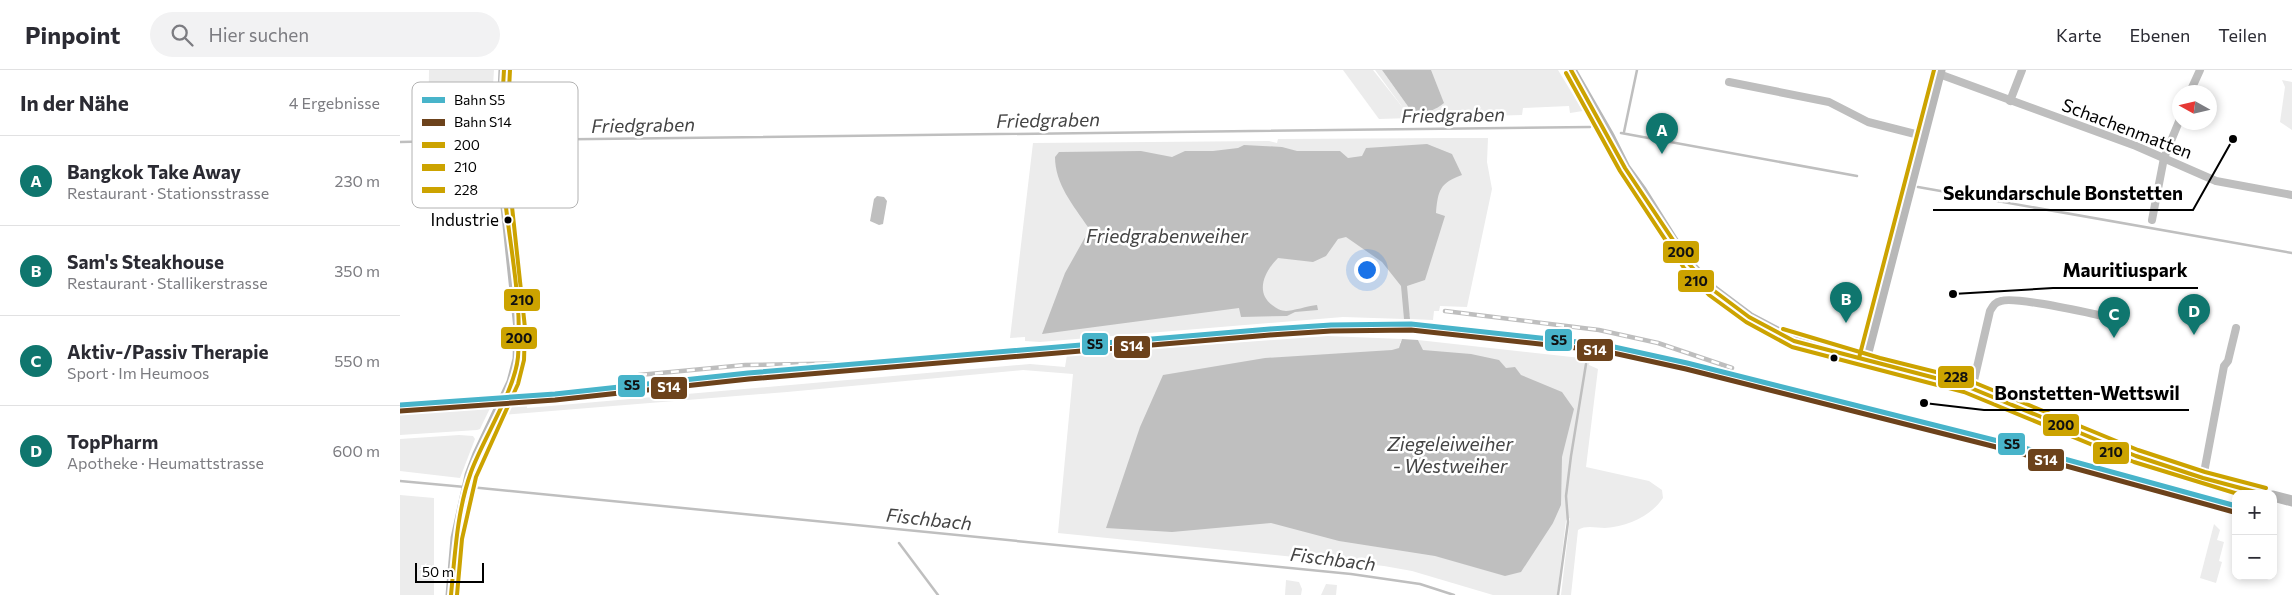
<!DOCTYPE html>
<html lang="de">
<head>
<meta charset="utf-8">
<style>
	body { margin:0; font-family:Commissioner,sans-serif; background:#f2f2f3; color:#2b2b33 }
	.controls { position:absolute; right:15px; bottom:15px; display:grid; overflow:hidden; border-radius:10px; box-shadow:0 2px 8px #0003 }
	.controls button { width:45px; height:45px; display:grid; place-items:center; padding:0; border:0; border-bottom:1px solid #e1e1e2; background:#fff; color:#2b2b33; font:25px sans-serif }
	.compass { position:absolute; left:1772px; top:15px; width:45px; height:45px; border-radius:50%; background:#fff; box-shadow:0 2px 8px #0003; rotate:278deg }
	.scale { position:absolute; left:15px; bottom:12px; width:69px; box-sizing:border-box; padding-left:5px; border:2px solid #000; border-top:0; font-size:14px; line-height:18px; white-space:nowrap; color:#000; -webkit-text-stroke:4px #fff; paint-order:stroke }
	.you { position:absolute; left:966px; top:199px; width:18px; height:18px; margin:-12px; border:4px solid #fff; border-radius:50%; background:#1a73e8; box-shadow:0 0 0 8px #1a73e833 }
	.badge { display:grid; place-items:center; width:32px; height:32px; border-radius:50%; background:#0f766e; color:#fff; font-size:16px; font-weight:700 }
	.pin { position:absolute; translate:-50% -41px; filter:drop-shadow(0 1px 2px #0008) }
	.pin::after { content:''; position:absolute; top:26px; width:18px; height:15px; background:inherit; clip-path:polygon(0 0,100% 0,50% 100%) }
	.list { margin:0; padding:0; list-style:none }
	h2 { display:flex; justify-content:space-between; align-items:center; height:65px; margin:0; padding:0 20px; font-size:21px }
	h2 small { font-size:16px; font-weight:400; color:#7c7c81 }
	.list li { display:grid; grid-template-columns:32px 1fr auto; gap:15px; align-items:center; box-sizing:border-box; height:90px; padding:0 20px; border-top:1px solid #e1e1e2 }
	.list b { display:block; font-size:19px; white-space:nowrap }
	.list p { margin:0; font-size:16px; white-space:nowrap; color:#7c7c81 }
	.list em { font-size:16px; font-style:normal; color:#7c7c81 }
	.icon { flex:none; width:28px; height:28px; fill:none; stroke:currentColor; stroke-width:2; stroke-linecap:round; stroke-linejoin:round }
	.map { position:relative; flex:none; width:1892px; height:525px; overflow:hidden }
	header { display:flex; align-items:center; gap:30px; box-sizing:border-box; height:70px; padding:0 25px; background:#fff; border-bottom:1px solid #e1e1e2 }
	header strong { font-size:24px }
	nav { display:flex; gap:28px; margin-inline-start:auto; font-size:18px }
	.search { width:350px; height:45px; background:#f2f2f3; display:flex; align-items:center; gap:12px; box-sizing:border-box; padding:0 18px; border-radius:28px; color:#7c7c81; font-size:19px }
	main { display:flex }
	aside { flex:1; background:#fff }
	.map>svg:first-child { display:block }
	.green { fill:#ececec }
	.water { fill:#bfbfbf }
	.lines { fill:none; stroke-linecap:round; stroke-linejoin:round }
	.stream { stroke:#bfbfbf; stroke-width:2.5 }
	.street { stroke:#bebebe; stroke-width:8 }
	.secondary { stroke:#b8b8b8; stroke-width:11 }
	.rail-casing { stroke:#bebebe; stroke-width:4.5 }
	.rail { stroke:#fff; stroke-width:2.5; stroke-dasharray:8; stroke-linecap:butt }
	.bus-1-casing { stroke:#fff; stroke-width:8 }
	.bus-2-casing { stroke:#fff; stroke-width:8 }
	.bus-3-casing { stroke:#fff; stroke-width:8 }
	.bus-1 { stroke:#cca300; stroke-width:4 }
	.bus-2 { stroke:#cca300; stroke-width:4 }
	.bus-3 { stroke:#cca300; stroke-width:4 }
	.rail-1-casing { stroke:#fff; stroke-width:9 }
	.rail-2-casing { stroke:#fff; stroke-width:9 }
	.rail-1 { stroke:#48b4ca; stroke-width:5 }
	.rail-2 { stroke:#6c421b; stroke-width:5 }
	.bus-dot { fill:#000; stroke:#fff; stroke-width:2 }
	.labels { text-anchor:middle; stroke-width:5; stroke-linejoin:round; paint-order:stroke }
	.bus-label { font-size:17px; fill:#000; stroke:#fff; text-anchor:end }
	.street-label { font-size:18px; fill:#000; stroke:#fff }
	.water-label { font-size:19px; font-style:italic; fill:#444; stroke:#fff }
	.key { fill:#fff; stroke:#b2b2b2; stroke-width:1 }
	.key-label { font-size:14px; fill:#000 }
	.leader { fill:none; stroke:#000; stroke-width:2 }
	.callout-dot { fill:#000; stroke:#fff; stroke-width:2 }
	.callout-label { font-size:19px; text-anchor:middle; font-weight:bold; fill:#000; stroke:#fff; stroke-width:5; stroke-linejoin:round; paint-order:stroke }
	.line-badge { stroke:#fff; stroke-width:2 }
	.badge-label { font-size:14px; text-anchor:middle; font-weight:bold; fill:#fff }
	.pale-badge-label { font-size:14px; text-anchor:middle; font-weight:bold; fill:#111 }
</style>
</head>
<body>
<header>
<strong>Pinpoint</strong>
<div class="search"><svg class="icon" aria-label="search" viewBox="0 0 24 24"><circle cx="10" cy="10" r="6"/><path d="M15 15l6 6"/></svg>Hier suchen</div>
<nav><a>Karte</a><a>Ebenen</a><a>Teilen</a></nav>
</header>
<main>
<aside>
<h2>In der Nähe<small>4 Ergebnisse</small></h2>
<ul class="list">
<li><span class="badge">A</span><div><b>Bangkok Take Away</b><p>Restaurant · Stationsstrasse</p></div><em>230 m</em></li>
<li><span class="badge">B</span><div><b>Sam's Steakhouse</b><p>Restaurant · Stallikerstrasse</p></div><em>350 m</em></li>
<li><span class="badge">C</span><div><b>Aktiv-/Passiv Therapie</b><p>Sport · Im Heumoos</p></div><em>550 m</em></li>
<li><span class="badge">D</span><div><b>TopPharm</b><p>Apotheke · Heumattstrasse</p></div><em>600 m</em></li>
</ul>
</aside>
<div class="map">
<svg width="1892" height="525" viewBox="0 0 1892 525">
	<rect width="100%" height="100%" fill="#fff"/>
	<g class="green">
		<polygon points="29,0 94,0 90,64 28,65"/>
		<polygon points="943,0 973,0 1011,48 979,49"/>
		<polygon points="975,0 982,0 1012,42 1031,0 1158,0 1183,41 1170,43 1169,36 1123,38 1122,45 1017,48 1003,38"/>
		<polygon points="1882,10 1892,12 1892,60 1880,52 1885,17"/>
		<polygon points="1049,68 1088,68 1087,92 1092,119 1067,237 1040,236 1039,241 1034,241 1033,250 1010,249 1010,245 1004,245 1004,249 943,247 640,272 625,271 625,267 610,268 633,73 869,71 877,73 878,69"/>
		<path d="M928,266L1002,269L1000,273L1020,274L1018,270L1190,289L1189,295L1198,299L1186,397L1249,411L1262,420L1263,428C1250,447 1228,456 1205,458C1196,458 1186,455 1178,460L1171,525H1161L1170,448L1166,450L1157,525H1093L1012,501L984,496L658,463L673,304L623,300L387,322L102,345L108,330H127V338L630,294L665,297L667,285Z"/>
		<polygon points="90,331 92,334 80,359 77,360 0,365 0,339"/>
		<polygon points="59,365 73,366 75,369 60,408 0,401 0,369"/>
		<polygon points="0,425 34,428 34,525 0,525"/>
		<polygon points="1814,454 1820,460 1817,470 1824,472 1819,491 1822,492 1816,513 1800,508"/>
		<polygon points="886,510 899,512 902,519 901,525 885,525"/>
		<polygon points="926,514 937,515 936,525 921,525"/>
	</g>
	<g class="water">
		<path d="M982,0H1031L1044,33C1034,41 1025,44 1012,42Z"/>
		<path d="M1027,74L1052,84L1062,105C1040,113 1038,120 1036,143L1045,146L1025,210L1007,216L1010,249H1004L1001,216L982,192L946,167L938,169L926,186L913,192L878,188C866,200 854,221 872,235C876,238 881,241 886,241C892,241 908,236 917,235L918,240L895,242L887,246L841,247L839,238L642,264L665,203L688,162V157C673,135 655,114 655,87L659,82L741,81L772,87L785,81H813L838,78L844,75L882,77L897,81H940L948,88L962,86L966,78Z"/>
		<polygon points="477,126 484,127 487,131 483,154 479,155 470,151 474,129"/>
		<polygon points="1002,269 1018,270 1023,280 1071,284 1099,290 1106,298 1115,297 1121,305 1162,322 1174,339 1162,387 1161,435 1153,453 1121,502 1105,506 1035,486 939,471 871,453 772,462 706,458 740,357 763,305 865,288 992,280 999,278"/>
	</g>
	<g class="lines">
		<g class="stream">
			<polyline points="1224,62 1237,0"/>
			<polyline points="1221,63 1457,106"/>
			<polyline points="106,70 1190,57"/>
			<polyline points="0,72 91,70"/>
			<polyline points="1518,117 1892,183"/>
			<polyline points="1187,290 1187,288"/>
			<polyline points="0,411 65,417"/>
			<polyline points="70,417 951,504 1020,514 1054,525"/>
			<polyline points="499,473 538,525"/>
			<polyline points="1158,525 1168,452 1166,426 1171,386 1186,294"/>
		</g>
		<g class="street">
			<polyline points="1539,4 1736,76 1816,111 1892,125"/>
			<polyline points="1329,12 1429,32 1468,52 1523,66"/>
			<polyline points="1790,22 1800,0"/>
			<polyline points="1610,31 1622,0"/>
			<polyline points="1752,150 1764,88 1780,49"/>
			<path d="M1572,319L1590,241C1593,236 1595,232 1601,231C1616,226 1688,243 1708,247"/>
			<polyline points="1803,408 1824,296 1828,291 1836,258"/>
		</g>
		<g class="secondary">
			<polyline points="1171,0 1209,66 1225,98 1241,120 1273,171 1289,194 1313,220 1349,247 1394,271 1566,316 1736,386 1803,408 1864,424"/>
			<polyline points="1465,290 1540,0"/>
			<polyline points="1873,426 1892,431"/>
			<polyline points="51,525 56,468 70,405 78,384 112,312 118,289 119,259 102,99 101,60 104,0"/>
		</g>
		<defs>
			<g id="rail">
				<polyline points="1045,241 1199,260 1258,273 1332,298"/>
				<polyline points="239,305 345,295 465,293"/>
			</g>
		</defs>
		<use href="#rail" class="rail-casing"/>
		<use href="#rail" class="rail"/>
		<defs>
			<g id="bus-1">
				<polyline points="1171,0 1225,98 1289,194 1313,220 1349,247 1394,271 1566,316 1736,386 1803,408 1863,424"/>
				<path d="M51,525C55,484 57,441 71,402C83,369 115,320 118,287C123,225 106,160 102,98C100,66 102,33 104,0"/>
			</g>
			<g id="bus-2">
				<polyline points="1166,3 1220,101 1284,198 1309,225 1346,252 1392,277 1564,322 1734,392 1838,424"/>
				<polyline points="57,525 62,469 76,407 118,314 124,290 125,258 108,99 107,60 110,0"/>
			</g>
			<g id="bus-3">
				<polyline points="1383,259 1480,288 1568,310 1738,380 1805,402 1866,418"/>
				<polyline points="1459,288 1534,0"/>
			</g>
		</defs>
		<use href="#bus-1" class="bus-1-casing"/>
		<use href="#bus-2" class="bus-2-casing"/>
		<use href="#bus-3" class="bus-3-casing"/>
		<use href="#bus-1" class="bus-1"/>
		<use href="#bus-2" class="bus-2"/>
		<use href="#bus-3" class="bus-3"/>
		<defs>
			<polyline id="rail-1" points="0,335 155,324 348,303 870,259 931,255 1011,254 1205,275 1287,293 1610,374 1836,436"/>
			<polyline id="rail-2" points="0,341 155,330 349,309 870,265 931,261 1011,260 1204,281 1286,299 1608,380 1834,442"/>
		</defs>
		<use href="#rail-1" class="rail-1-casing"/>
		<use href="#rail-2" class="rail-2-casing"/>
		<use href="#rail-1" class="rail-1"/>
		<use href="#rail-2" class="rail-2"/>
	</g>
	<g class="bus-dot">
		<circle cx="108" cy="150" r="4.5"/>
		<circle cx="1434" cy="288" r="4.5"/>
	</g>
	<g class="labels">
		<g class="bus-label">
			<text x="99" y="156">Industrie</text>
		</g>
		<g class="street-label">
			<text transform="translate(1727 59) rotate(21)" y="6">Schachenmatten</text>
		</g>
		<g class="water-label">
			<text transform="translate(1053 45) rotate(-1)" y="7">Friedgraben</text>
			<text transform="translate(648 50) rotate(-1)" y="7">Friedgraben</text>
			<text transform="translate(243 55) rotate(-1)" y="7">Friedgraben</text>
			<text x="767" y="173">Friedgrabenweiher</text>
			<text x="1050" y="381">Ziegeleiweiher<tspan x="1050" dy="22">- Westweiher</tspan></text>
			<text transform="translate(529 449) rotate(6)" y="7">Fischbach</text>
			<text transform="translate(933 489) rotate(7)" y="7">Fischbach</text>
		</g>
	</g>
	<rect x="12" y="12" width="166" height="126" rx="8" class="key"/>
	<rect x="22" y="27" width="23" height="6" fill="#48b4ca"/>
	<rect x="22" y="49" width="23" height="7" fill="#6c421b"/>
	<rect x="22" y="72" width="23" height="6" fill="#cca300"/>
	<rect x="22" y="94" width="23" height="7" fill="#cca300"/>
	<rect x="22" y="117" width="23" height="6" fill="#cca300"/>
	<g class="key-label">
		<text x="54" y="35">Bahn S5</text>
		<text x="54" y="57">Bahn S14</text>
		<text x="54" y="80">200</text>
		<text x="54" y="102">210</text>
		<text x="54" y="125">228</text>
	</g>
	<path class="leader" d="M1833 69L1793 140H1533M1553 224L1653 218H1798M1524 333L1584 340H1789"/>
	<g class="callout-dot">
		<circle cx="1833" cy="69" r="5"/>
		<circle cx="1553" cy="224" r="5"/>
		<circle cx="1524" cy="333" r="5"/>
	</g>
	<g class="callout-label">
		<text x="1663" y="130">Sekundarschule Bonstetten</text>
		<text x="1725" y="207">Mauritiuspark</text>
		<text x="1687" y="330">Bonstetten-Wettswil</text>
	</g>
	<g class="line-badge">
		<rect x="1262" y="170" width="38" height="24" rx="5" fill="#cca300"/>
		<rect x="1277" y="199" width="38" height="24" rx="5" fill="#cca300"/>
		<rect x="103" y="218" width="38" height="24" rx="5" fill="#cca300"/>
		<rect x="100" y="256" width="38" height="24" rx="5" fill="#cca300"/>
		<rect x="1144" y="258" width="29" height="24" rx="5" fill="#48b4ca"/>
		<rect x="681" y="262" width="28" height="24" rx="5" fill="#48b4ca"/>
		<rect x="713" y="265" width="38" height="24" rx="5" fill="#6c421b"/>
		<rect x="1176" y="268" width="38" height="24" rx="5" fill="#6c421b"/>
		<rect x="1537" y="295" width="38" height="24" rx="5" fill="#cca300"/>
		<rect x="217" y="304" width="29" height="24" rx="5" fill="#48b4ca"/>
		<rect x="250" y="306" width="38" height="24" rx="5" fill="#6c421b"/>
		<rect x="1642" y="343" width="38" height="24" rx="5" fill="#cca300"/>
		<rect x="1597" y="362" width="29" height="24" rx="5" fill="#48b4ca"/>
		<rect x="1692" y="371" width="38" height="24" rx="5" fill="#cca300"/>
		<rect x="1627" y="378" width="38" height="24" rx="5" fill="#6c421b"/>
	</g>
	<g class="badge-label">
		<text x="732" y="281">S14</text>
		<text x="1195" y="285">S14</text>
		<text x="269" y="322">S14</text>
		<text x="1646" y="395">S14</text>
	</g>
	<g class="pale-badge-label">
		<text x="1281" y="187">200</text>
		<text x="1296" y="216">210</text>
		<text x="122" y="235">210</text>
		<text x="119" y="273">200</text>
		<text x="1159" y="275">S5</text>
		<text x="695" y="279">S5</text>
		<text x="1556" y="312">228</text>
		<text x="232" y="320">S5</text>
		<text x="1661" y="360">200</text>
		<text x="1612" y="379">S5</text>
		<text x="1711" y="387">210</text>
	</g>
</svg>
<div class="controls">
<button>+</button>
<button>−</button>
</div>
<svg class="compass" viewBox="-18 -18 36 36"><path d="M0-13l5 13h-10z" fill="#e53935"/><path d="M0 13l5-13h-10z" fill="#7c7c81"/></svg>
<div class="scale">50 m</div>
<div class="you"></div>
<div class="pin badge" style="left:1262px;top:84px">A</div>
<div class="pin badge" style="left:1446px;top:253px">B</div>
<div class="pin badge" style="left:1714px;top:268px">C</div>
<div class="pin badge" style="left:1794px;top:265px">D</div>
</div>
</main>
</body>
</html>
